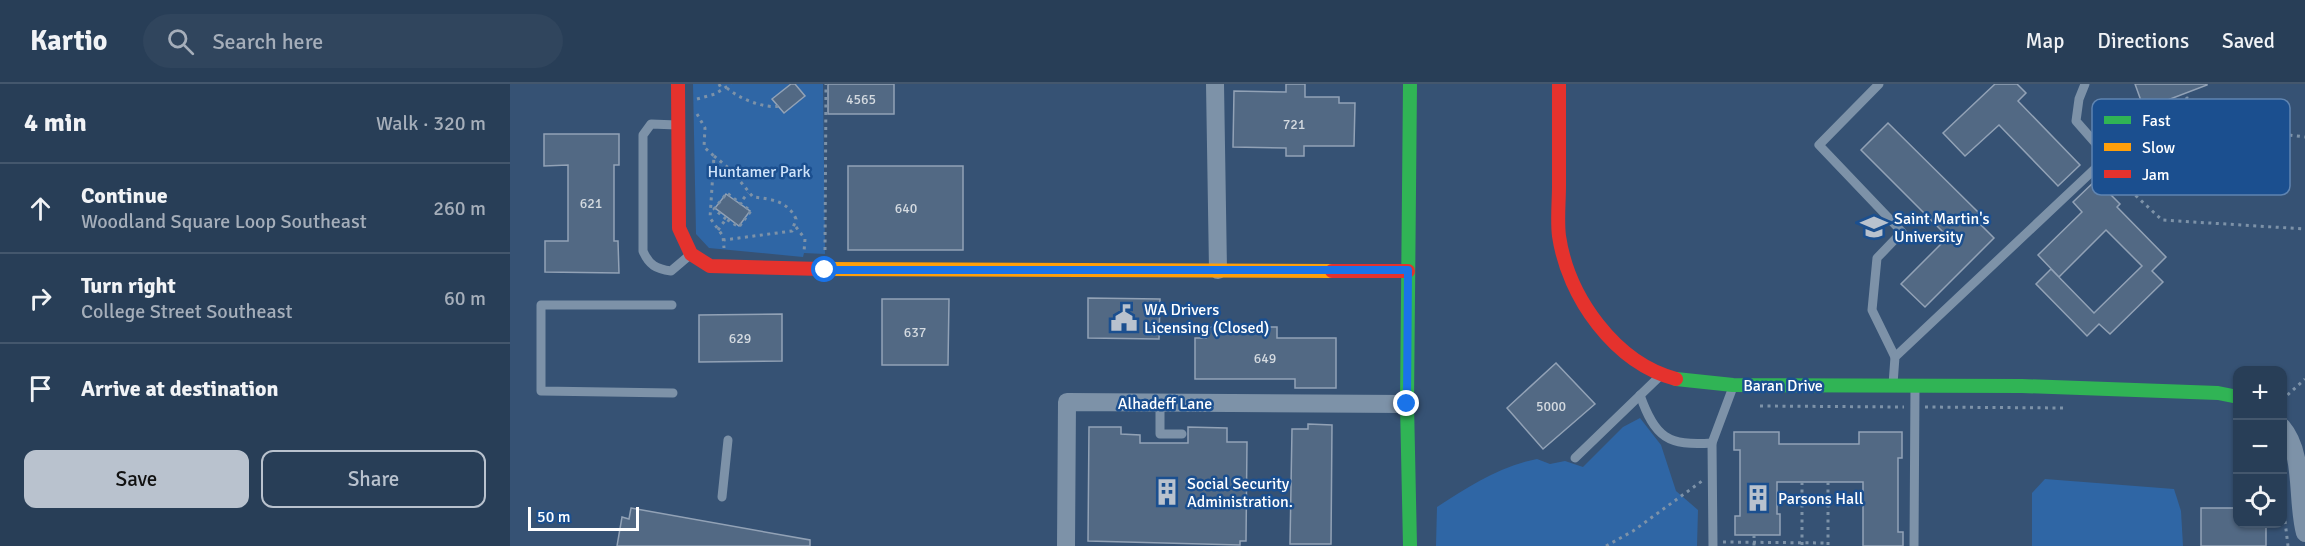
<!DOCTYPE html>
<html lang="en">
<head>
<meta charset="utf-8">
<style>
	body { margin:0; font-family:Signika,sans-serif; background:#30455d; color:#f1f3f6 }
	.controls { position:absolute; right:18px; bottom:18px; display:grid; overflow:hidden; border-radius:12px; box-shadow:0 2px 4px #0004 }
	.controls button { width:54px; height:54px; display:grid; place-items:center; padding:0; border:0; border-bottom:2px solid #44576d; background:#283e57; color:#f1f3f6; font:30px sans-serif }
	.scale { position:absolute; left:18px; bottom:15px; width:111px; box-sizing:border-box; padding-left:6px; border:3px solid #fff; border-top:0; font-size:16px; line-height:21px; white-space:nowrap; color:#fff; -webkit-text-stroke:4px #1b4f8f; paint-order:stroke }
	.stop { position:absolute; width:18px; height:18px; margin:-14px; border:4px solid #1a73e8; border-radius:50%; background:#fff }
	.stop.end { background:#1a73e8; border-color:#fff; box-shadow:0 2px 6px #0008 }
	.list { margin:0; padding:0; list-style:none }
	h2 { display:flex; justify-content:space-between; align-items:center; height:78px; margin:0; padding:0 24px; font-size:26px }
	h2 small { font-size:20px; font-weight:400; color:#a5aeba }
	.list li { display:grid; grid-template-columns:39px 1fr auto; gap:18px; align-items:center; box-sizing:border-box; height:90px; padding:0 24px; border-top:2px solid #44576d }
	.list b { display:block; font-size:22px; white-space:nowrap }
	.list p { margin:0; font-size:20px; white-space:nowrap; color:#a5aeba }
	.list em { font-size:20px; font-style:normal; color:#a5aeba }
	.actions { display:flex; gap:12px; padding:18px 24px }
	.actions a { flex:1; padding:14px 0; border:2px solid #b9c2ce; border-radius:12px; text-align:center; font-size:21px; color:#b9c2ce }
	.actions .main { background:#b9c2ce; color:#111 }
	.icon { flex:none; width:33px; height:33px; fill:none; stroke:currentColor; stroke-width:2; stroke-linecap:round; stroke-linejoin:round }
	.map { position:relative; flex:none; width:1795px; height:462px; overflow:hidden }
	header { display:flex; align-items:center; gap:36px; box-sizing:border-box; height:84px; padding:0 30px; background:#283e57; border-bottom:2px solid #44576d }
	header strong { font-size:28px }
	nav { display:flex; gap:33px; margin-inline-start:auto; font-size:21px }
	.search { width:420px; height:54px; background:#30455d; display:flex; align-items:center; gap:15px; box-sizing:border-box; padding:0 21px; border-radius:33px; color:#a5aeba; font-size:22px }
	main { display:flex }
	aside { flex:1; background:#283e57 }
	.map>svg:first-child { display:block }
	.green { fill:#2f66a5 }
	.building { fill:#526984; stroke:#92a2b6; stroke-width:1.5 }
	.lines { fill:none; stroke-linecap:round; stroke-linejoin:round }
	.path { stroke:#7d92a8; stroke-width:3; stroke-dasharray:3 4.5; stroke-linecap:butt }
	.lane { stroke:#7d92a8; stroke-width:9 }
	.street { stroke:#7d92a8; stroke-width:18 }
	.fast { stroke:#30b455; stroke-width:14 }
	.slow { stroke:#ff9f0a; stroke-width:14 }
	.jam { stroke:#e5322d; stroke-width:14 }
	.route { stroke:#1a73e8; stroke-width:8 }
	.labels { text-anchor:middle; stroke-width:5; stroke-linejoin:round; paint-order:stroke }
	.number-label { font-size:14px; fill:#d4dae0 }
	.park-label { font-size:16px; fill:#cfe3fa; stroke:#1b4f8f }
	.poi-label { font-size:16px; fill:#fff; stroke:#1b4f8f; text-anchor:start }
	.street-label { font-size:16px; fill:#fff; stroke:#1b4f8f }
	.key { fill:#1b4f8f; stroke:#5f84b1; stroke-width:1.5 }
	.key-label { font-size:16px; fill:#fff }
</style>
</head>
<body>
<header>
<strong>Kartio</strong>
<div class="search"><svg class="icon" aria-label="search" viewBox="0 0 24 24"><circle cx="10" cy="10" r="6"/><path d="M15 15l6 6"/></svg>Search here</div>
<nav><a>Map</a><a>Directions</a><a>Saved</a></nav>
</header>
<main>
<aside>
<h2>4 min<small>Walk · 320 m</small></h2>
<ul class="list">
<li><svg class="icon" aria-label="ahead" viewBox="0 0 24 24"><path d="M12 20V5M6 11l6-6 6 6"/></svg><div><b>Continue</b><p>Woodland Square Loop Southeast</p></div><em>260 m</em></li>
<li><svg class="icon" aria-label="right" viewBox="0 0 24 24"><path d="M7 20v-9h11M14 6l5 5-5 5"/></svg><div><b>Turn right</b><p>College Street Southeast</p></div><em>60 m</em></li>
<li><svg class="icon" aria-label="arrive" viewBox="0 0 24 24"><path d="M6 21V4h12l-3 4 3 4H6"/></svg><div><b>Arrive at destination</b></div></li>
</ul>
<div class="actions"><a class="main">Save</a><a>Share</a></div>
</aside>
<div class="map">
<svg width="1795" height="462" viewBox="0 0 1795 462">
	<rect width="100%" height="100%" fill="#365274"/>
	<g class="green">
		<polygon points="183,0 313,0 315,170 294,169 293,173 199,164 186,150"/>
		<path d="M1130,334L1151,361L1166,407L1188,426L1187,462H926L927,423C958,403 990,382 1027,375L1040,380L1055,377L1073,383L1113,343Z"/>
		<polygon points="1535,395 1664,405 1671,427 1673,462 1522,462 1522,409"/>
	</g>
	<g class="building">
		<polygon points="281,0 285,0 295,12 274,29 262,15"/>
		<rect x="318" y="0" width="66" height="30"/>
		<polygon points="776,0 795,0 795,13 829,13 829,19 845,19 844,62 794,62 794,72 776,72 776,64 723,63 724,7 776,8"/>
		<polygon points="1485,0 1507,0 1516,9 1508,17 1570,81 1548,102 1489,41 1455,72 1433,49"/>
		<polygon points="1625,0 1697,0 1697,1 1634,25"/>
		<polygon points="1378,39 1469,129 1464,134 1484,154 1415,223 1391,200 1438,153 1351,66"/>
		<polygon points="34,50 109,50 109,81 104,81 104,157 108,157 109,189 35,188 35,157 58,157 58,81 34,82"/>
		<rect x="338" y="82" width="115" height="84"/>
		<polygon points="1586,96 1610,120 1607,123 1656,173 1642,187 1653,198 1600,250 1589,240 1577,252 1526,200 1541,185 1584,229 1632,182 1596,146 1549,193 1528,171 1572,128 1563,118"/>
		<polygon points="216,110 240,127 229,142 205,124"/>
		<polygon points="578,214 650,215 649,255 578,254"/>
		<polygon points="372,215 439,215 438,281 372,281"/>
		<polygon points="272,230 272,277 189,278 189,231"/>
		<polygon points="696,243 767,243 767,254 826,254 826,304 785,304 785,295 685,295 685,254 696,254"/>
		<polygon points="1046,279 1085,320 1033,365 997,324"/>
		<polygon points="798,340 822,341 821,460 780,460 782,345 798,345"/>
		<polygon points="579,343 611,343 611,350 630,351 630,359 678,359 678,343 717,344 717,358 737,358 736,457 730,457 730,461 578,457"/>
		<polygon points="1224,348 1269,348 1269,360 1349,360 1349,348 1392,348 1392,374 1388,374 1388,448 1393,448 1393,462 1353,462 1353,398 1267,398 1267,430 1270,430 1270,451 1225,451 1225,432 1230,432 1230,366 1224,366"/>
		<polygon points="121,424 300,456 300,462 107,462 112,433 119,435"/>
		<polygon points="1691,424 1728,424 1728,440 1756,440 1756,462 1691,462"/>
	</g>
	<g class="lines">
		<g class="path">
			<polyline points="209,0 212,6"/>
			<path d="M217,4C228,14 254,25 269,22"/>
			<polyline points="187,15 205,10 221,0"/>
			<polyline points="187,30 195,44 194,63 204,72 200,134 213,152 214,164"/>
			<path d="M204,72L221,86L243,113C261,115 278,117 286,135L282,147L214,156"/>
			<polyline points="1601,74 1649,50 1677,14 1708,27 1739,46 1795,53"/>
			<polyline points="1598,86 1652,136 1795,145"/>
			<polyline points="216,135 204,125 217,109 230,119"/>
			<polyline points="286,143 295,155 294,168"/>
			<polyline points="208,146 216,135 229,143 241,127 230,119 238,109"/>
			<polyline points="315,166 316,0"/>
			<polyline points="1772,316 1795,295"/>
			<polyline points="1250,322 1394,323"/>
			<polyline points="1415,323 1553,324"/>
			<polyline points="1292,398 1292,462"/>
			<polyline points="1318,398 1318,462"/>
			<polyline points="1775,437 1778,462"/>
			<polyline points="1244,451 1244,462"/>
			<polyline points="1213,458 1318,459"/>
			<polyline points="1096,462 1123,447 1192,397"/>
		</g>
		<g class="lane">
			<polyline points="1369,0 1309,61 1392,148 1367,174 1362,226 1385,273"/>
			<path d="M167,41L141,40L133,51V167C139,181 146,185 161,187L181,170"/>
			<polyline points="162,221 31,221 31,307 163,309"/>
			<polyline points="1383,300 1385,273 1591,79 1588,62 1566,37 1569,15 1575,0"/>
			<path d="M1130,311C1145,354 1158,362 1202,359"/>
			<polyline points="650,318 650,350 672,350"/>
			<polyline points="1065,374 1150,292"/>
			<polyline points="212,413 218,356"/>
			<polyline points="1203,462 1202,359 1223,303"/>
			<polyline points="1404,462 1405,302"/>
		</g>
		<g class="street">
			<polyline points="705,0 708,186"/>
			<path d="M1772,343C1795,370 1786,416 1795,449"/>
			<polyline points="556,462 557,318 897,320"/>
		</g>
		<g class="fast">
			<polyline points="900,0 897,320 900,462"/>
			<polyline points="1166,295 1223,301 1512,302 1708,309 1728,313"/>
		</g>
		<polyline class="slow" points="312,185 822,187"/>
		<g class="jam">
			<polyline points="168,0 169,144 181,170 200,182 312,185"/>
			<path d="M1049,0C1049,34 1049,68 1049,102C1049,118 1047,136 1049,152C1058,213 1105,279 1166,295"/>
			<polyline points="822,187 898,187"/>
		</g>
	</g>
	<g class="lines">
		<polyline class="route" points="315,186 898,186 897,320"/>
	</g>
	<defs>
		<symbol id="university-bare" viewBox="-9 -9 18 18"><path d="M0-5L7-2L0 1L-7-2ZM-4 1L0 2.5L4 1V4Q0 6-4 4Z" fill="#b9c2ce" stroke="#1b4f8f" stroke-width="2.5" paint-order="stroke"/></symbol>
		<symbol id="civic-bare" viewBox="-9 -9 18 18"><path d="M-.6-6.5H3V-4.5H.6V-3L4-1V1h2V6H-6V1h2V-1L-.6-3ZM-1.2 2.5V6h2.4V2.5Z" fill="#b9c2ce" stroke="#1b4f8f" stroke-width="2.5" paint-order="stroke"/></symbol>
		<symbol id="building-bare" viewBox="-9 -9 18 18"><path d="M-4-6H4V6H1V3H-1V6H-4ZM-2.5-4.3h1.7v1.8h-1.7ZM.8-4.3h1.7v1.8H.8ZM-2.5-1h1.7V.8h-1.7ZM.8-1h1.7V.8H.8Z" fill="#b9c2ce" stroke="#1b4f8f" stroke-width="2.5" paint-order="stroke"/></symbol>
	</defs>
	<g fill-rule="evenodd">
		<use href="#university-bare" x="1345" y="124" width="38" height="38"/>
		<use href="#civic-bare" x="595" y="215" width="38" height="38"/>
		<use href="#building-bare" x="638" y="389" width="38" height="38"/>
		<use href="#building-bare" x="1229" y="395" width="38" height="38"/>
	</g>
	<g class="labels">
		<g class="number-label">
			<text x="351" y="20">4565</text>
			<text x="784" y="45">721</text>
			<text x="81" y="124">621</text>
			<text x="396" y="129">640</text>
			<text x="405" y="253">637</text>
			<text x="230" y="259">629</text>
			<text x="755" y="279">649</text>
			<text x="1041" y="327">5000</text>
		</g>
		<g class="park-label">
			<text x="249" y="93">Huntamer Park</text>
		</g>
		<g class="poi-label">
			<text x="1384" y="140">Saint Martin's<tspan x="1384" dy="18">University</tspan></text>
			<text x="634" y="231">WA Drivers<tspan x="634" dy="18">Licensing (Closed)</tspan></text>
			<text x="677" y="405">Social Security<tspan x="677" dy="18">Administration.</tspan></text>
			<text x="1268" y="420">Parsons Hall</text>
		</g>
		<g class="street-label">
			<text x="1273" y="307">Baran Drive</text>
			<text x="655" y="325">Alhadeff Lane</text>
		</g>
	</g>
	<rect x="1582" y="15" width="198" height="96" rx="9" class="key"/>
	<rect x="1594" y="32" width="27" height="8" fill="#30b455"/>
	<rect x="1594" y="59" width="27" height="8" fill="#ff9f0a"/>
	<rect x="1594" y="86" width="27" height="8" fill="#e5322d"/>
	<g class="key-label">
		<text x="1632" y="42">Fast</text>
		<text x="1632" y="69">Slow</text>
		<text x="1632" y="96">Jam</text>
	</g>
</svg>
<div class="controls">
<button>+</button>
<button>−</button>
<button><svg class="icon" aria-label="locate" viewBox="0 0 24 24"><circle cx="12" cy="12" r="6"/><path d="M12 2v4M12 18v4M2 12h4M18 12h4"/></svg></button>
</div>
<div class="scale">50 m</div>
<div class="stop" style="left:315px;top:186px"></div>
<div class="stop end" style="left:897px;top:320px"></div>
</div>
</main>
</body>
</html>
